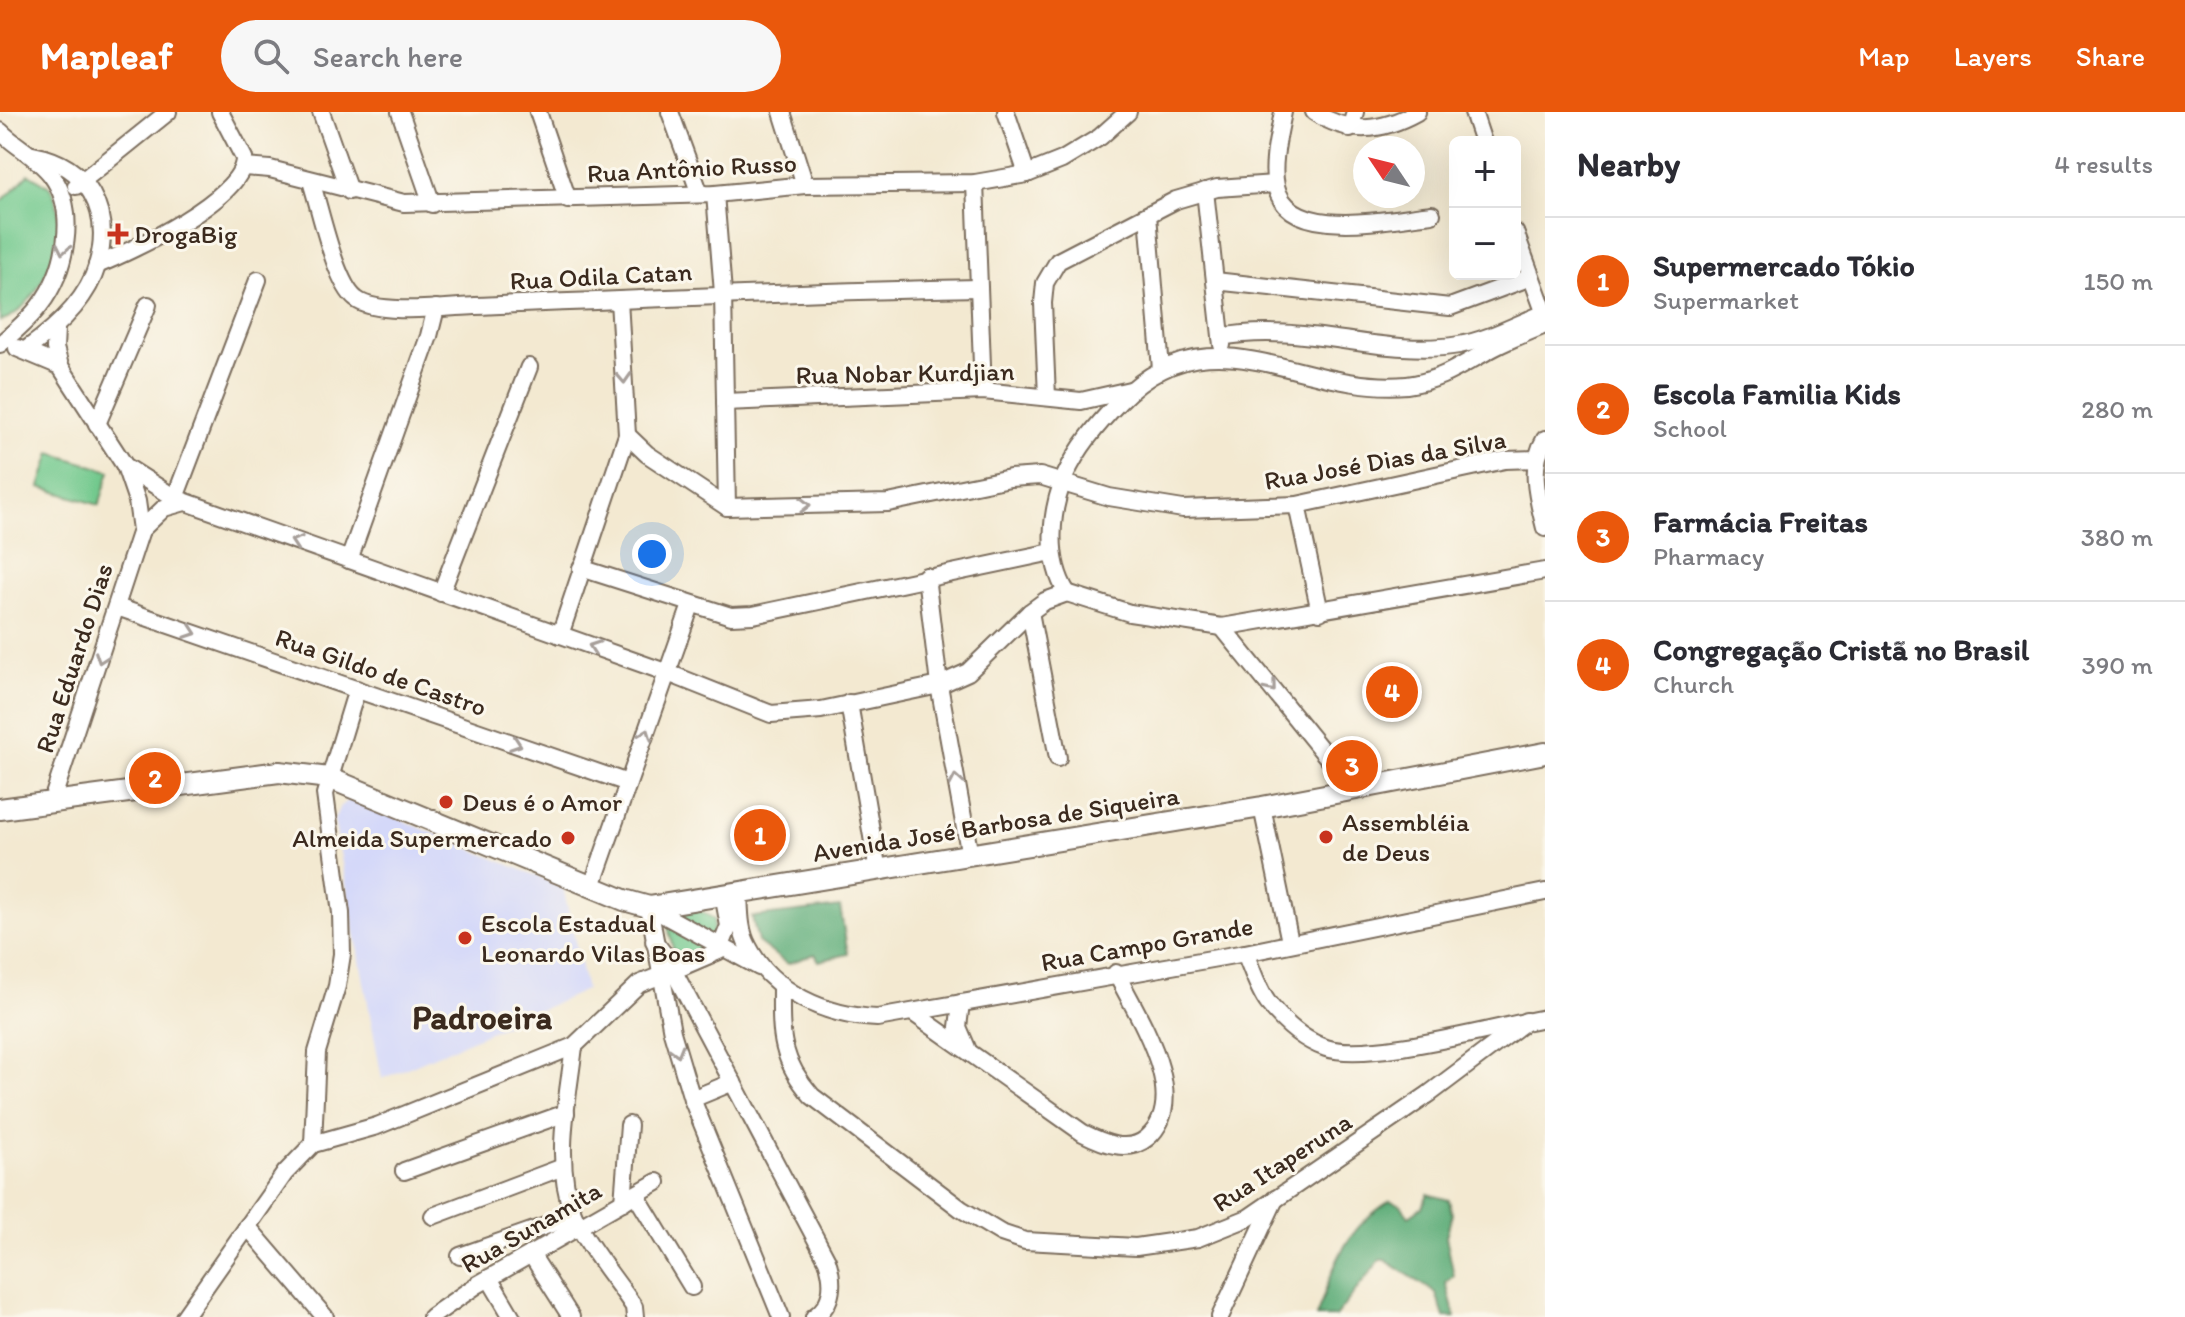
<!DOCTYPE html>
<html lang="en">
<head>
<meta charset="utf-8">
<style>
	body { margin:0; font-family:Itim,sans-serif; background:#f7f7f7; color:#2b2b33 }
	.controls { position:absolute; right:24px; top:24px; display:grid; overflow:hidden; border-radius:12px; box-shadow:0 8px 32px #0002 }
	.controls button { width:72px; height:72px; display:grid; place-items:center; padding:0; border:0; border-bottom:2px solid #e1e1e2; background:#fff; color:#2b2b33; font:40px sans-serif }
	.compass { position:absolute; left:1353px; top:24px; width:72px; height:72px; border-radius:50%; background:#fff; box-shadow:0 8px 32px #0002; rotate:305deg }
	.you { position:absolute; left:652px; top:442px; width:28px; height:28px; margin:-20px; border:6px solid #fff; border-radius:50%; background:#1a73e8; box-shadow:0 0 0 12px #1a73e833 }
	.badge { display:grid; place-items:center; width:52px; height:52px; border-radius:50%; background:#ea580c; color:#fff; font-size:26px; font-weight:700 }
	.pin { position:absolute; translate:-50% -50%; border:4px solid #fff; box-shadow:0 2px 8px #0006 }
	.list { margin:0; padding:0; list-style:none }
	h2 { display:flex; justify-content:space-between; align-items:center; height:104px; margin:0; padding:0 32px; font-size:34px }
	h2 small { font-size:26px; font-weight:400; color:#7c7c81 }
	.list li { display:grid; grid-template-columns:52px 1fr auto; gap:24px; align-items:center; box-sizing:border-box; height:128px; padding:0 32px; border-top:2px solid #e1e1e2 }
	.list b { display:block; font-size:30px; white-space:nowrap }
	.list p { margin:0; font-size:26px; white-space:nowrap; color:#7c7c81 }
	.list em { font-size:26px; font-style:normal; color:#7c7c81 }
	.icon { flex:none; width:44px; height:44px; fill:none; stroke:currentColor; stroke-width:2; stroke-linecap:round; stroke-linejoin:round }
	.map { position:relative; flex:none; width:1545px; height:1205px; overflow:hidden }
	header { display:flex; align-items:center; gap:48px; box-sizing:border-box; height:112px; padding:0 40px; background:#ea580c; color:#fff }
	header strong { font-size:38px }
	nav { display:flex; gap:44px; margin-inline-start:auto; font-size:28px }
	.search { width:560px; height:72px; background:#f7f7f7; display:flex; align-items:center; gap:20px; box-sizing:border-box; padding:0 28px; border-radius:44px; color:#7c7c81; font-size:30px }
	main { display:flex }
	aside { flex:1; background:#fff }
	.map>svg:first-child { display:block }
	.built { fill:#d4d8f9 }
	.green { fill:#73c98e; stroke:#577a56; stroke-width:2 }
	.forest { fill:#5ead79; stroke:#4c6c4c; stroke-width:2 }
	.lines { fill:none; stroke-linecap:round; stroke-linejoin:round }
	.minor-casing { stroke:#7b6d5d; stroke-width:20 }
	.major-casing { stroke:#7b6d5d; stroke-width:24 }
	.minor { stroke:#fff; stroke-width:16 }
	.major { stroke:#fff; stroke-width:20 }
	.oneway { stroke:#a79f9a }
	.poi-dot { fill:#c8321e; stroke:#fbf7ec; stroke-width:3 }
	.labels { text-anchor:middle; stroke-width:6; stroke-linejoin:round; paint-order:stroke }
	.street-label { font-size:26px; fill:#3b2a1e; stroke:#fbf7ec }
	.poi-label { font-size:26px; fill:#3b2a1e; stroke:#fbf7ec; text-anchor:start }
	.district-label { font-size:34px; font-weight:bold; fill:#3b2a1e; stroke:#fbf7ec }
</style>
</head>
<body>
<header>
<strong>Mapleaf</strong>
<div class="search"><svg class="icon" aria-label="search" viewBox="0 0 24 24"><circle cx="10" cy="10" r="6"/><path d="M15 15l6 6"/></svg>Search here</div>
<nav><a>Map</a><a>Layers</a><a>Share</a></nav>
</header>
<main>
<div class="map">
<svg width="1545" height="1205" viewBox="0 0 1545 1205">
	<rect width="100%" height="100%" fill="#fbf7ec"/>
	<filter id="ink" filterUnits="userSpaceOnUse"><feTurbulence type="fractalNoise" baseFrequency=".0125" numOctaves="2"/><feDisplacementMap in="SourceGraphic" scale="16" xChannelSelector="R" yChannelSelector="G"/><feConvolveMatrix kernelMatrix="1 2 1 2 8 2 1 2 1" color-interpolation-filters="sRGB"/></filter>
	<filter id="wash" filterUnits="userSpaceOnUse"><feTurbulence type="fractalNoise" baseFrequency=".006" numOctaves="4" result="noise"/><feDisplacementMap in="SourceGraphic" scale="32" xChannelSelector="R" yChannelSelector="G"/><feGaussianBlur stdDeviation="1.8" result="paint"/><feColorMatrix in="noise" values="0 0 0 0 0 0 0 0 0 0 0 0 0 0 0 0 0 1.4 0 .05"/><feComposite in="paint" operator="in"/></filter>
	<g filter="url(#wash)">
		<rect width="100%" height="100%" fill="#f3e9d1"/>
		<polygon class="built" points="351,687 563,775 586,878 382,967 334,708 340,694"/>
		<g class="green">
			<path d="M29,62C35,66 46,71 50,76C75,112 41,198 0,209V91Z"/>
			<polygon points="51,341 110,359 99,393 40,375"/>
			<path d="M699,798L714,807C714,830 708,837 688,846L673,837L668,814L681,800Z"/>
		</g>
		<g class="forest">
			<polygon points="840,795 848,842 819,849 815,842 787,852 758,830 752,805"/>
			<path d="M1428,1082L1449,1088L1452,1102L1446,1125L1454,1164L1446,1171L1455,1205H1444L1436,1181L1385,1148H1380L1335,1205H1316C1334,1155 1342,1119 1390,1089L1400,1092L1409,1104L1422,1095Z"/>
		</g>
	</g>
	<g filter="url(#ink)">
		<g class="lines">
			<defs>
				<g id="minor">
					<polyline points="321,0 349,79"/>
					<polyline points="400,0 432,92"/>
					<polyline points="538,0 568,88"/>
					<polyline points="670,0 700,82"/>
					<polyline points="782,0 805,73"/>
					<polyline points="1006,0 1027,62"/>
					<path d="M1283,0C1279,22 1271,52 1276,74C1288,131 1391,106 1432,102"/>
					<path d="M1314,0C1349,23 1381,20 1417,0"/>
					<polyline points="1473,0 1483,30"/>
					<polyline points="1350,17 1355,0"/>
					<path d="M0,19C16,35 38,45 52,64C78,100 66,159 40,193C29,208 14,220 0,232"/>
					<polyline points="244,55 270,57 404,91 715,82 805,73 975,71 1027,62 1062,48 1100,25 1128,0"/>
					<path d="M311,69C320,96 335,171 356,187C377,204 448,195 475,194C643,187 810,179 978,176"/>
					<polyline points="975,71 983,279"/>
					<polyline points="76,74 168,0"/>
					<polyline points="1205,79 1222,233"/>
					<polyline points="715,82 723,181 727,395"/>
					<polyline points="1148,103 1161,257"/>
					<polyline points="1515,120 1545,202"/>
					<path d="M97,153C130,140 245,86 244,46L220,0"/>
					<polyline points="1215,169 1450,195 1531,165"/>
					<polyline points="56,216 55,236 60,254 125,354 175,386 668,561 771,602 821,598 939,573 968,560 1030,500 1045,489 1067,481 1130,501 1222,515 1545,459"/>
					<path d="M1221,225C1304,209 1382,246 1459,233C1488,228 1517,212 1545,201"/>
					<polyline points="17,236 60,254"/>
					<path d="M27,237C55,217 87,189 97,154C113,99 88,53 33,43"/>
					<polyline points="1047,285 1043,191 1045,171 1058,149 1176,88 1217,76 1275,72"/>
					<polyline points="725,290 983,279 1081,289 1130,278"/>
					<polyline points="97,312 148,193"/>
					<polyline points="627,323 647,342 727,395 888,391 1010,366 1040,364 1109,385 1183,397 1297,393 1505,348 1537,347"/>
					<path d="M1545,327C1528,355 1538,387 1545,416"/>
					<polyline points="175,386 258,168"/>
					<polyline points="1297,393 1320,500"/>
					<polyline points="141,418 164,396 185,390"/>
					<polyline points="349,448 429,224 436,196"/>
					<polyline points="581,456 731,504 753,503 1052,440"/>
					<polyline points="926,464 939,573 970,744"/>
					<polyline points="441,481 529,255"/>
					<path d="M1067,481C1046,447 1050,400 1065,364C1078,335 1097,313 1119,290C1212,194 1300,283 1407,273C1442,269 1464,251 1495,235C1511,227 1528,220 1545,213"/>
					<polyline points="117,495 628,671"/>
					<polyline points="1030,500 1058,646"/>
					<polyline points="1222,515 1353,677"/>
					<polyline points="560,523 627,323 619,188"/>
					<polyline points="849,591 878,759"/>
					<polyline points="52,689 141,418 137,389 125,354"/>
					<polyline points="1262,695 1290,830"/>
					<polyline points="592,774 691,493"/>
					<path d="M739,780C740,797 739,818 748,834C772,881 827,904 877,906L1245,841L1545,780"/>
					<polyline points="649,795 672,920 692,987 781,1205"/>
					<polyline points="649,795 759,855"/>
					<polyline points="654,829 664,842 684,854 719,839 729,814 723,782"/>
					<path d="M1245,841C1252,857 1258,878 1268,891C1283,910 1303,928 1326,936C1369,950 1496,915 1545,906"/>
					<path d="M673,858L827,1148C834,1169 834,1192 814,1205"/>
					<path d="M781,872C781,920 778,945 812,984L961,1097L1001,1121L1025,1129L1136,1135L1198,1126L1248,1106L1429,982L1526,909"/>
					<polyline points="961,891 958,915 967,936"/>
					<path d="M915,902L1083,1021C1103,1031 1128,1042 1147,1026C1193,987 1137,903 1116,861"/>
					<path d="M574,934C568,987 553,1049 573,1101C584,1131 616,1167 634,1195L635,1205"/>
					<polyline points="692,987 733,970"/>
					<polyline points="313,1032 317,940 337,874 342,842 341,801 325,682 357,577"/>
					<polyline points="404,1059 566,1001"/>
					<polyline points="636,1083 692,1175"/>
					<polyline points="623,1090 629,1013"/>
					<polyline points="433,1104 563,1055"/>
					<polyline points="247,1114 325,1205"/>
					<polyline points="531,1142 571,1205"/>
					<polyline points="460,1144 574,1104"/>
					<polyline points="489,1166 512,1205"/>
					<polyline points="184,1205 285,1061 313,1032 377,1014 574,934 639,872 684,854"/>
					<polyline points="431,1205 477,1173 657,1070"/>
					<polyline points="1220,1205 1275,1087"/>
				</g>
				<polyline id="major" points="0,697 279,660 329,666 624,788 649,795 1262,695 1545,641"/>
			</defs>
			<use href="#minor" class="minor-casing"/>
			<use href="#major" class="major-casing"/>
			<use href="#minor" class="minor"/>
			<use href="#major" class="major"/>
		</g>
		<defs><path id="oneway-chevron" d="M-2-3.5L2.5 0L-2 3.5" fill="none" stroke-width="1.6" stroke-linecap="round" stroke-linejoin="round" transform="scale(2)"/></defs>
		<g class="oneway">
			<use href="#oneway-chevron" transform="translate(63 137) rotate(101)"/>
			<use href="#oneway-chevron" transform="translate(624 266) rotate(87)"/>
			<use href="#oneway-chevron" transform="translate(805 393) rotate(-1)"/>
			<use href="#oneway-chevron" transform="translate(296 430) rotate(-161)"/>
			<use href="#oneway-chevron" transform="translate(191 520) rotate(19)"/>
			<use href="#oneway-chevron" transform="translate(594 535) rotate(-161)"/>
			<use href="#oneway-chevron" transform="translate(101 546) rotate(109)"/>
			<use href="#oneway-chevron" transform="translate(1271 575) rotate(51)"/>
			<use href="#oneway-chevron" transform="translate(646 622) rotate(-70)"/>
			<use href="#oneway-chevron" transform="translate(516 632) rotate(19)"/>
			<use href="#oneway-chevron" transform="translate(956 668) rotate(-100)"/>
			<use href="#oneway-chevron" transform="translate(677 939) rotate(74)"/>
		</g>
	</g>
	<g class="poi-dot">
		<path d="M114 110h8v8h8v8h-8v8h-8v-8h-8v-8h8z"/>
		<circle cx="446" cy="690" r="8"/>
		<circle cx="1326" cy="725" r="8"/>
		<circle cx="568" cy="726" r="8"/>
		<circle cx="465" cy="826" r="8"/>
	</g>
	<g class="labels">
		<g class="street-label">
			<text transform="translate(692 56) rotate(-3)" y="9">Rua Antônio Russo</text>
			<text transform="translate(601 164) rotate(-3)" y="9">Rua Odila Catan</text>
			<text transform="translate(905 261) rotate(-1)" y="9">Rua Nobar Kurdjian</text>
			<text transform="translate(1385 348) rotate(-10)" y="9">Rua José Dias da Silva</text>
			<text transform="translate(74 546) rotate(-72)" y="9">Rua Eduardo Dias</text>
			<text transform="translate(381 560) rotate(19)" y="9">Rua Gildo de Castro</text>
			<text transform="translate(996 712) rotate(-9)" y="9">Avenida José Barbosa de Siqueira</text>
			<text transform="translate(1147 832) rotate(-10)" y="9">Rua Campo Grande</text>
			<text transform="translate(1282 1050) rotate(-33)" y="9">Rua Itaperuna</text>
			<text transform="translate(531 1115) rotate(-30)" y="9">Rua Sunamita</text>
		</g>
		<g class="poi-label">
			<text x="134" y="131">DrogaBig</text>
			<text x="462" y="699">Deus é o Amor</text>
			<text x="1342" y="719">Assembléia<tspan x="1342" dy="30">de Deus</tspan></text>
			<text x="552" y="735" text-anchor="end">Almeida Supermercado</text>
			<text x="481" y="820">Escola Estadual<tspan x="481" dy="30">Leonardo Vilas Boas</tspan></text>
		</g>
		<g class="district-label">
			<text x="482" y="917">Padroeira</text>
		</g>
	</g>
</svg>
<div class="controls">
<button>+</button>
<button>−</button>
</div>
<svg class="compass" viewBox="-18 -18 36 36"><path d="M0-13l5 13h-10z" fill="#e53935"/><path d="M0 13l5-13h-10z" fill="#7c7c81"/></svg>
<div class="you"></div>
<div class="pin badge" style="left:760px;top:723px">1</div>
<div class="pin badge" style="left:155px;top:666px">2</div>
<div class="pin badge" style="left:1352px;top:654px">3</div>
<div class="pin badge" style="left:1392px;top:580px">4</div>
</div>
<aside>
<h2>Nearby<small>4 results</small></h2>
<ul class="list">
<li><span class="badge">1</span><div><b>Supermercado Tókio</b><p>Supermarket</p></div><em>150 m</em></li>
<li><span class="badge">2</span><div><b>Escola Familia Kids</b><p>School</p></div><em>280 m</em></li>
<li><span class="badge">3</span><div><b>Farmácia Freitas</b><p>Pharmacy</p></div><em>380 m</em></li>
<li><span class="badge">4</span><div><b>Congregação Cristã no Brasil</b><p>Church</p></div><em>390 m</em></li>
</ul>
</aside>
</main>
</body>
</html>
